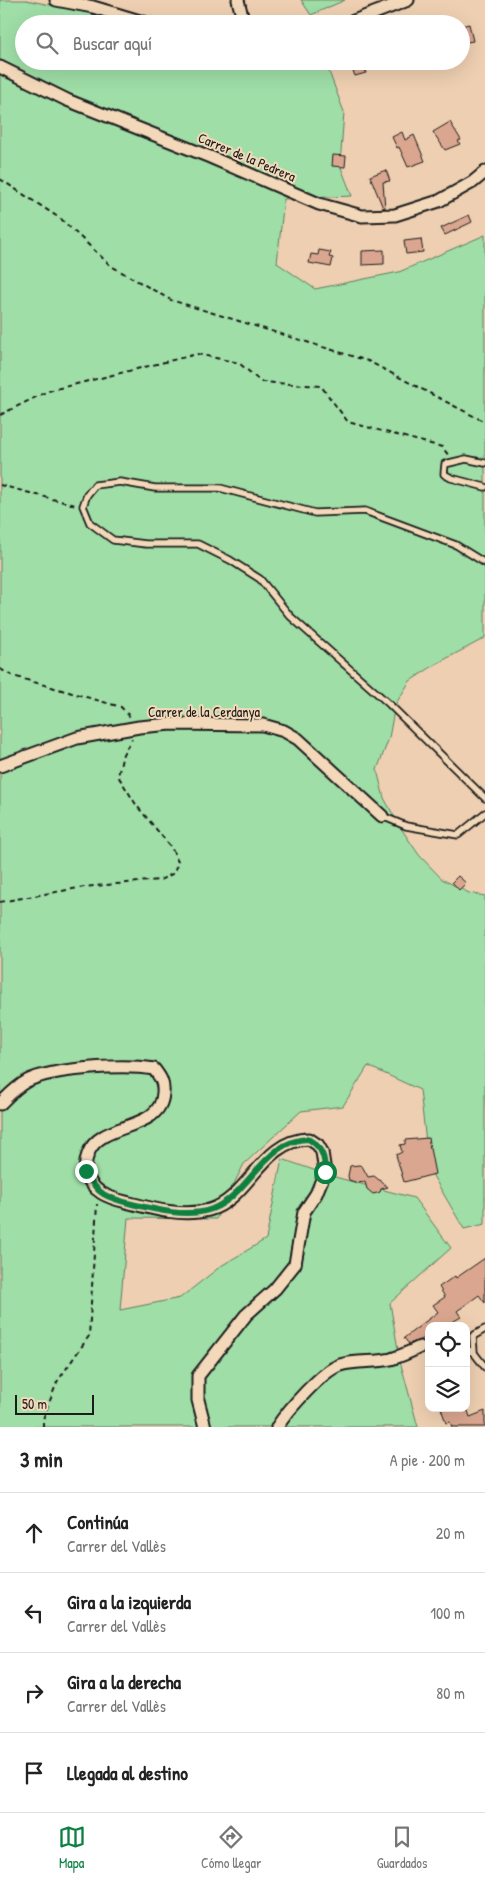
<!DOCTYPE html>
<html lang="es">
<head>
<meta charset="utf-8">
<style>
	body { margin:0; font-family:"Patrick Hand",sans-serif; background:#f2f2f2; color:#222 }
	.controls { position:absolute; right:15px; bottom:15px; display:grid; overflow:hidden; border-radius:10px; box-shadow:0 5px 20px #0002 }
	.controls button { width:45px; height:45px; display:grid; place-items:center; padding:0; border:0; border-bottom:1px solid #e0e0e0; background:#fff; color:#222; font:25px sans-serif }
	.scale { position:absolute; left:15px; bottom:12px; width:79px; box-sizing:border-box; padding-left:5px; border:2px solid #1c1c1c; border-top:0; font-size:14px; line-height:18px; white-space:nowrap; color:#1c1c1c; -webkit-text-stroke:4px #f3d9ba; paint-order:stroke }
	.stop { position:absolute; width:15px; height:15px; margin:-11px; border:4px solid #0b8043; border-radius:50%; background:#fff }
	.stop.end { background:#0b8043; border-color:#fff; box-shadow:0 1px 5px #0008 }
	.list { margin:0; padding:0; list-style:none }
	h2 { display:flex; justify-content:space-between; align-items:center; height:65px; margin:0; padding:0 20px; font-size:21px }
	h2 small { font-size:16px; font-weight:400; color:#767676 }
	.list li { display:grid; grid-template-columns:32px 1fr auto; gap:15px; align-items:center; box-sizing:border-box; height:80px; padding:0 20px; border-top:1px solid #e0e0e0 }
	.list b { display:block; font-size:19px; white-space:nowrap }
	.list p { margin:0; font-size:16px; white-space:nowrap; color:#767676 }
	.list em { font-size:16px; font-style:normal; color:#767676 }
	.icon { flex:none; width:28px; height:28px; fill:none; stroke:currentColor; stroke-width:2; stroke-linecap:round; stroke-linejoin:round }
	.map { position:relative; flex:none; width:485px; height:1427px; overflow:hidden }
	.search { position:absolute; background:#fff; box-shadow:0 5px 20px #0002; left:15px; right:15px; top:15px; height:55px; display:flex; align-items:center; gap:12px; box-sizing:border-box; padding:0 18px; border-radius:28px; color:#767676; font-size:19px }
	.sheet { height:385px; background:#fff }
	nav { display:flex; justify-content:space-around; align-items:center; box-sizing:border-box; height:70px; border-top:1px solid #e0e0e0; background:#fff; font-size:14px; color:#767676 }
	nav a { display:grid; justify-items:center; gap:2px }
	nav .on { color:#0b8043 }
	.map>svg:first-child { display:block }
	.green { fill:#9fdea7; stroke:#5e7d62 }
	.building { fill:#daa68f; stroke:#1c1c1c }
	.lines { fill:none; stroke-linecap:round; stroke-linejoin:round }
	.lane-casing { stroke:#1c1c1c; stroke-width:9 }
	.street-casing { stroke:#1c1c1c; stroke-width:15 }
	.path { stroke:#1c1c1c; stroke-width:2; stroke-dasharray:5 4; stroke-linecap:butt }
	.lane { stroke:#f3d9ba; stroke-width:5.5 }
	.street { stroke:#f3d9ba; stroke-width:11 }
	.route { stroke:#0b8043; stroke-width:6 }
	.labels { text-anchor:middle; stroke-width:4; stroke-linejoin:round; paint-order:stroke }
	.street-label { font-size:14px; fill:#1c1c1c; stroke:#f3d9ba }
</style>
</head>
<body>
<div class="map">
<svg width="485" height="1427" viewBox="0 0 485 1427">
	<rect width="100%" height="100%" fill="#eecfb1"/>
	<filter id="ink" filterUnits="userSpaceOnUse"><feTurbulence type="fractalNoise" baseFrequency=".02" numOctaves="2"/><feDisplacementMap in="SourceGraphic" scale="10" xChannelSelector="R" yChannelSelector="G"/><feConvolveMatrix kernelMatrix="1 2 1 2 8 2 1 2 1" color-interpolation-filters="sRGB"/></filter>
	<g filter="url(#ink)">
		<g class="green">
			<polygon points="0,0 26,0 142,24 24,24 24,61 325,61 344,112 340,165 352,196 284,199 277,263 315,289 399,272 485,235 485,638 436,664 410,681 395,705 389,738 377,770 384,798 400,827 419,855 442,879 469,893 485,896 485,1224 464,1229 429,1169 420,1090 368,1066 343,1106 301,1111 244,1164 216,1219 128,1218 120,1310 180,1298 221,1266 266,1239 282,1159 331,1176 414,1198 451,1248 390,1303 400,1361 418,1427 0,1427"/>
			<polygon points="301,0 345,0 311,15"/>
		</g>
		<g class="building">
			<polygon points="469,24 473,41 461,43 461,26"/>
			<polygon points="349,61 363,61 366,73 355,76"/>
			<polygon points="450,122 461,140 458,141 460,144 445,150 433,132"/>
			<polygon points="402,132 405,140 414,135 425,161 408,167 399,147 397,148 392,137"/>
			<polygon points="333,155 346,156 345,167 332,166"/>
			<polygon points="386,170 390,181 383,182 385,208 383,208 370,176"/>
			<polygon points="469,215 472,222 445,235 441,228"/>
			<polygon points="421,239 423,252 406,254 404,241"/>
			<polygon points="319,250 331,252 329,257 333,258 331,267 309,263 311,254 318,255"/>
			<polygon points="384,250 384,264 362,265 362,251"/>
			<polygon points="458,876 466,883 459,890 452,882"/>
			<polygon points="428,1138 435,1174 404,1182 396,1155 402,1152 400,1145 405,1144 405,1140"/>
			<polygon points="359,1165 362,1166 368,1177 374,1176 388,1187 381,1189 380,1192 377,1193 373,1194 367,1189 365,1182 358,1183 349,1180 348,1176 350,1166"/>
			<polygon points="485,1258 485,1303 479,1295 457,1311 461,1317 445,1326 429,1326 429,1334 421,1340 409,1344 404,1338 438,1312 433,1305 445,1297 439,1287 455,1276 456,1278"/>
			<polygon points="441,1408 467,1408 470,1417 485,1411 485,1427 452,1427 450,1422 446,1423"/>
		</g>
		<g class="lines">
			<defs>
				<g id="lane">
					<polyline points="485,463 466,459 445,464 444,474 451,478 485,487"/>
					<polyline points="485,563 456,545 365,511 315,513 220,488 155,488 120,482 95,485 87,495 83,506 90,523 113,540 146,544 198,544 230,560 260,579 290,616 389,704 485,798"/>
					<polyline points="382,816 406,826 458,835 485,813"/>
					<polyline points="466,1349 474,1353 485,1367"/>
					<polyline points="474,1353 473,1336 485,1329"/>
				</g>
				<g id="street">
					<polyline points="56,0 93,7 150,24"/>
					<polyline points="238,0 244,24"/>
					<polyline points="346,24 408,0"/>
					<polyline points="0,67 67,100 210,157 319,204 362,216 395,215 439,201 473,182 485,172"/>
					<polyline points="0,766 77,738 139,727 171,724 263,725 284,731 298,739 382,816"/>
					<path d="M0,1104C8,1096 16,1087 27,1081C53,1068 124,1064 154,1069C160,1077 164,1082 163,1093C161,1133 100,1120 88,1154C86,1159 85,1167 86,1172C91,1192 109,1198 126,1202C153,1209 182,1217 209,1210C248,1200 262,1139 309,1139L318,1145L322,1152L325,1172L316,1194L304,1212L295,1264L275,1289L246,1315L198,1376V1400L205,1427"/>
					<path d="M277,1427C288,1410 322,1371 340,1365C357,1360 374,1363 391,1359C401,1356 410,1352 420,1347"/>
				</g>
			</defs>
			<use href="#lane" class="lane-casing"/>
			<use href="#street" class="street-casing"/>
			<g class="path">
				<polyline points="0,179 61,219 111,266 171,300 368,361 485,422"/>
				<polyline points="0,415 48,391 197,354 239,363 261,382 321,386 348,422 442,447 449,456"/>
				<polyline points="0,485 75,505"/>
				<polyline points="0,669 13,676 121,707 131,718"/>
				<polyline points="0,902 84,887 160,880 174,873 178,862 171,847 137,806 118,776 123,754 132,739"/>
				<polyline points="43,1427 43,1419 57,1382 89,1336 97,1204"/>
			</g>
			<use href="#lane" class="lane"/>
			<use href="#street" class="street"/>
		</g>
	</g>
	<g class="lines" filter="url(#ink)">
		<path class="route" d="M86,1171C96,1195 108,1198 132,1204C156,1210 188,1218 212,1209C250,1194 264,1140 308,1139C322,1147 325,1157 325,1172"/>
	</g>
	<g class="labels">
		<g class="street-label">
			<text transform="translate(247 157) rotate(23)" y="5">Carrer de la Pedrera</text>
			<text x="204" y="717">Carrer de la Cerdanya</text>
		</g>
	</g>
</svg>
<div class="controls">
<button><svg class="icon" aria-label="locate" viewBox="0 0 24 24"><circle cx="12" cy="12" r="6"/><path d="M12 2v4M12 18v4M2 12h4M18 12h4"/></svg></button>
<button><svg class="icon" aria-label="layers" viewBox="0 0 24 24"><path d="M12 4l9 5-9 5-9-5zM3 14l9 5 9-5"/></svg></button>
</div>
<div class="scale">50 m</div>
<div class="stop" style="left:325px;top:1172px"></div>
<div class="stop end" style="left:86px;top:1171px"></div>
<div class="search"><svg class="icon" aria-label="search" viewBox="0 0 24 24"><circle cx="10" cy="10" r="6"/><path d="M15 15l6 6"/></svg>Buscar aquí</div>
</div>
<section class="sheet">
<h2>3 min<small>A pie · 200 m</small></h2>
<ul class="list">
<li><svg class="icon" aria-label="ahead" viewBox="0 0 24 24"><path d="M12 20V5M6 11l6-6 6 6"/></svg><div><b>Continúa</b><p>Carrer del Vallès</p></div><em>20 m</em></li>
<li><svg class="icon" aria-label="left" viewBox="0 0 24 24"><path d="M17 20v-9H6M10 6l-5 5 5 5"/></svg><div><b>Gira a la izquierda</b><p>Carrer del Vallès</p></div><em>100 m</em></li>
<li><svg class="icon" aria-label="right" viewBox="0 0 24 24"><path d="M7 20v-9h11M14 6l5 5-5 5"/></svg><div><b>Gira a la derecha</b><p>Carrer del Vallès</p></div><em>80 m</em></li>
<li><svg class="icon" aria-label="arrive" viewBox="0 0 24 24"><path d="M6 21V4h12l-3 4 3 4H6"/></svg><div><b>Llegada al destino</b></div></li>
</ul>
</section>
<nav>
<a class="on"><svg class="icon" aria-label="map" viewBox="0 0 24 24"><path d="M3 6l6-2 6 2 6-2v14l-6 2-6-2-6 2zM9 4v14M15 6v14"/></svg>Mapa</a>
<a><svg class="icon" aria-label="directions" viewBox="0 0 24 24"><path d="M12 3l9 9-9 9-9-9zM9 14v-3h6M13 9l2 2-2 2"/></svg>Cómo llegar</a>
<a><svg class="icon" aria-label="saved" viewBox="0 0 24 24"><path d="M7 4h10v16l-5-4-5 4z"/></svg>Guardados</a>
</nav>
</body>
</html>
